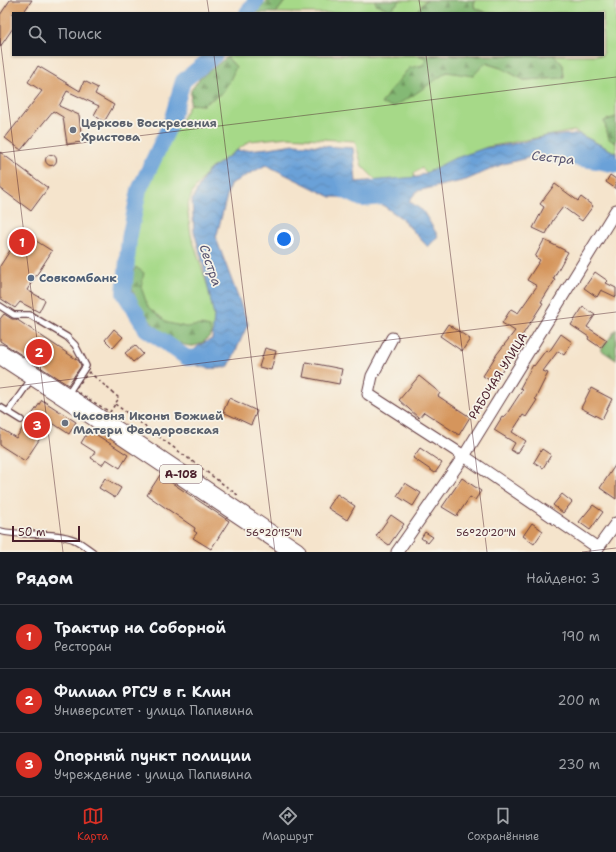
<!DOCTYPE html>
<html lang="ru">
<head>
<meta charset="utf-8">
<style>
	body { margin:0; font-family:"Shantell Sans",sans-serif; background:#242831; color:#f1f3f6 }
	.scale { position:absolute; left:12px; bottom:10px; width:68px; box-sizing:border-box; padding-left:4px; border:2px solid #4a1f2b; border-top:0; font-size:11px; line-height:14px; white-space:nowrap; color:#4a1f2b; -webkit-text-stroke:3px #f7f3e8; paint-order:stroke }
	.you { position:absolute; left:284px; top:239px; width:14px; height:14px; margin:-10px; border:3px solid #fff; border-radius:50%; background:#1a73e8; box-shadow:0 0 0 6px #1a73e833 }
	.badge { display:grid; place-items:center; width:26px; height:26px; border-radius:50%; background:#d93025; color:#fff; font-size:13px; font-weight:700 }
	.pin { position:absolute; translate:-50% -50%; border:2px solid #fff; box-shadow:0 1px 4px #0006 }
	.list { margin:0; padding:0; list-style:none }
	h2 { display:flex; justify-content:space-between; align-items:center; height:52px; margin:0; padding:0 16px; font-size:17px }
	h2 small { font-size:13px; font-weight:400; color:#9ea1a6 }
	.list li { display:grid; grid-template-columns:26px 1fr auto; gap:12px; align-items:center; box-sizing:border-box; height:64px; padding:0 16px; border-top:1px solid #363941 }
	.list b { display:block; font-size:15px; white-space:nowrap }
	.list p { margin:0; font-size:13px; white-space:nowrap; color:#9ea1a6 }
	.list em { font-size:13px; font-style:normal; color:#9ea1a6 }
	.icon { flex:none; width:22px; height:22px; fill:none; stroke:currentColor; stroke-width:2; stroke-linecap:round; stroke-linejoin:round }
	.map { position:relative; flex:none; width:616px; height:552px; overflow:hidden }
	.search { position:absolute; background:#171b24; box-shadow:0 1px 3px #0004; left:12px; right:12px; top:12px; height:44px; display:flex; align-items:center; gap:10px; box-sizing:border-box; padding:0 14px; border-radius:0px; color:#9ea1a6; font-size:15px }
	.sheet { height:244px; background:#171b24 }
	nav { display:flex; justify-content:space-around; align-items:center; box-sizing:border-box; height:56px; border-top:1px solid #363941; background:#171b24; font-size:11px; color:#9ea1a6 }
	nav a { display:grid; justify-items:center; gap:2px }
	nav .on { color:#d93025 }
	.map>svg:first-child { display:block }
	.green { fill:#a6d988; stroke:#787c5a }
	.forest { fill:url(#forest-firs); stroke:#676c50 }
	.water { fill:url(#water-waves); stroke:#5a6082 }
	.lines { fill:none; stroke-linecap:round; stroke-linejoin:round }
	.river { stroke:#6ba1d8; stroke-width:16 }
	.building { fill:#d5955c }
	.lane-casing { stroke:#643d43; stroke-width:8 }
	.street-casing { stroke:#643d43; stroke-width:13 }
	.highway-casing { stroke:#643d43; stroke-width:21 }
	.path { stroke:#643d43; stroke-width:1.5; stroke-dasharray:3 3; stroke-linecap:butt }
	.lane { stroke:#fff; stroke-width:5.5 }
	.street { stroke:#fff; stroke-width:11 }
	.highway { stroke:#fff; stroke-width:19 }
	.ticks { fill:none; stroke:#4a1f2b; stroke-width:1; stroke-opacity:0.45 }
	.worship-dot { fill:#6b7280; stroke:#f7f3e8; stroke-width:1.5 }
	.service-dot { fill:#5c6f8a; stroke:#f7f3e8; stroke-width:1.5 }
	.labels { text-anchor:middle; stroke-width:3.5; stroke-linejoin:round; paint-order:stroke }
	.shield { fill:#f7f3e8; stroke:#7e5f64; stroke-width:1 }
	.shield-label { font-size:11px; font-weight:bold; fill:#4a1f2b }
	.worship-label { font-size:12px; font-weight:bold; fill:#5b616d; stroke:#f7f3e8; text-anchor:start }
	.service-label { font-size:12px; font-weight:bold; fill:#4e5e75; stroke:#f7f3e8; text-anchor:start }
	.street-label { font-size:12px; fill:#4a1f2b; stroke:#f7f3e8 }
	.water-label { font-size:13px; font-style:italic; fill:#575370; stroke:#f7f3e8 }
	.ticks-label { font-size:10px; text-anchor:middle; fill:#4a1f2b; stroke:#f7f3e8; stroke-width:3.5; stroke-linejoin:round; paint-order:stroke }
</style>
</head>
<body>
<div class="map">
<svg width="616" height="552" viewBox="0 0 616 552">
	<defs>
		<pattern id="forest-firs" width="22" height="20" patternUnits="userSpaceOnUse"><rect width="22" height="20" fill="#84b974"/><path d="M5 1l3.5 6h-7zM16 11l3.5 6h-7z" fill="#6e965f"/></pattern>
		<pattern id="water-waves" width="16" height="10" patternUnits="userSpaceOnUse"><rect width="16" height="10" fill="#6ba1d8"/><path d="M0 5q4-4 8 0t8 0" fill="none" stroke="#5a83af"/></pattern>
	</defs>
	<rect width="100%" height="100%" fill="#f7f3e8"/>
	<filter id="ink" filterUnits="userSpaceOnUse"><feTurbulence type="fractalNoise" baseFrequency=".025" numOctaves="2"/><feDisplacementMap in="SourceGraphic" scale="8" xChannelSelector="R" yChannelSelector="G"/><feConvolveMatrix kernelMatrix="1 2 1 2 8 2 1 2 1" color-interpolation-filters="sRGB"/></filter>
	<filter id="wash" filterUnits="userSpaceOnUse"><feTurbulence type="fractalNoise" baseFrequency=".012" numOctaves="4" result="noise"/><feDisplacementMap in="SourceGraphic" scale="16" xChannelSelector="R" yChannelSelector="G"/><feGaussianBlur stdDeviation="0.9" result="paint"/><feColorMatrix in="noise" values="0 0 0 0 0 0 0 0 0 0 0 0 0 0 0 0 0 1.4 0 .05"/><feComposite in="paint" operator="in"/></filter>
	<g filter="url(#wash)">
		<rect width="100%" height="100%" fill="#f5e4cc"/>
		<g class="green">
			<polygon points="286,0 375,0 376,4 390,9 401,0 426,0 415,13 276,13"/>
			<polygon points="474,0 616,0 616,117 604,121 609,138 616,143 616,153 574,131 487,147 455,160 428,174 422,168 414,173 416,183 379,183 362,166 355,141 288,137 250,141 210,169 193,191 187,207 191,235 208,287 214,314 215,327 211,335 204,342 193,346 177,343 157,328 144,313 134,297 130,280 130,266 136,222 145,187 190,104 203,105 223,92 236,67 227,57 228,55 418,55 428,58 423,65 431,82 447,72 458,73 485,63 501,68 524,80 564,78 563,65 554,55 603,55 603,13 487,13 474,7"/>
		</g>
		<g class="forest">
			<polygon points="268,0 286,0 276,13 256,13"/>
			<polygon points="375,0 401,0 390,10 376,4"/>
			<polygon points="426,0 474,0 474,7 487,13 415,13"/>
			<polygon points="418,55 554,55 563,65 564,78 524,80 501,68 485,63 473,76 447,72 412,96 393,107 381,104 389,92 409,68 423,65 427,58"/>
			<polygon points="227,57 236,67 231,78 223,92 203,105 190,104 191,90 200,78"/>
			<polygon points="616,117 616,143 609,139 604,121"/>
			<path d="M136,267L144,273L141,287L148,307L168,323L186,327L201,325L210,327L211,335C206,340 201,345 193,346C166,347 133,307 131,281C130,277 134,271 136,267Z"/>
			<polygon points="616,329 616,360 601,350"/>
		</g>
		<path class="water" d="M579,134L616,153V170L591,158L535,156L503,164L466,180L417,191L409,201L423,211L438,236L428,247L400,217L372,198L331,197L266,165L230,184L216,238L248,324L229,366C218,370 207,369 196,365C186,349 200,345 212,339L214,316L203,264L194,231L192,200L207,172L236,151L269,148L294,144L353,148L356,182L418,177L453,159L485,148L519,143L547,136Z"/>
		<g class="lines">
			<g class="river">
				<polyline points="247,13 257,0"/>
				<polyline points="541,153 597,161 616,165"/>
				<polyline points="341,189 362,199 393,196"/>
				<polyline points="214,356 187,358 146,329 124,293 129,239 139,190 170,125 183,81 215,55"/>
			</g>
		</g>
		<g id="blocks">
			<g class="building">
				<polygon points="10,0 32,0 23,13 13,13 13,28 0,47 0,15"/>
				<polygon points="38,66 80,91 84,81 98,88 95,94 114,105 104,122 94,115 99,106 67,91 59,106 79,115 82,142 67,144 63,117 53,111 21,150 5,138 42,91 28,82"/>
				<polygon points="0,152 48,188 31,211 0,188"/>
				<circle cx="51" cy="160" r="5.5"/>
				<polygon points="610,175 616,179 616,189 606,182"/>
				<polygon points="555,184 578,201 581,197 593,206 582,221 563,207 553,220 546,234 533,228 544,207 540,204"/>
				<polygon points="22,232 52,251 27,290 45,300 39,312 20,302 15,308 0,298 0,266"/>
				<polygon points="544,240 568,252 553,279 555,280 541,302 543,303 518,342 519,343 506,360 508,361 494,383 483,376 497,354 515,331 502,323 511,309 518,313 537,286 527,280 540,260 535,257"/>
				<polygon points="595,272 608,281 606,283 616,288 616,297 601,290 597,297 584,288"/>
				<polygon points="583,307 595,315 587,327 607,340 601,348 588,339 589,337 571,325"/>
				<polygon points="4,314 12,319 16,319 79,361 81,366 68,385 0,341 0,319"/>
				<polygon points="448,324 470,339 462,351 440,336"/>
				<polygon points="114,329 123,337 113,348 105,340"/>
				<polygon points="561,334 572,342 564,355 558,351 543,371 548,373 535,399 537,400 526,417 523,415 512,432 526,441 517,454 511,450 515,443 494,430 502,417 504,418 523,389 520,388 533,365 534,366 546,350 549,352"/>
				<polygon points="135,345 143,354 133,362 125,353"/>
				<polygon points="265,348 276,351 271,370 259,367"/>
				<polygon points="306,362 342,369 339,384 303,377"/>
				<polygon points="419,376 440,393 438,396 470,417 459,435 424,412 419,418 399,400"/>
				<polygon points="591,388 612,399 602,419 581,408"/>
				<polygon points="229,398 257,411 251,425 223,412"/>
				<polygon points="42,400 76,422 69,434 51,422 25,461 0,445 0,428 16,438"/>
				<polygon points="89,430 128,455 120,468 106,459 102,465 91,458 95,452 81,443"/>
				<polygon points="420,448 442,463 435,473 413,458"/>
				<polygon points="542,449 551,455 543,468 534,462"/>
				<polygon points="616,464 616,499 600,488"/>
				<polygon points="160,475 229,521 211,549 193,538 197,533 194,531 195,528 147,495"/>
				<polygon points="105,478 121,488 115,498 99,488"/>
				<polygon points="462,478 481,491 475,500 470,497 457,516 442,507"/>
				<polygon points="405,483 421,493 413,506 397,496"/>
				<polygon points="337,494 355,506 347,520 328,508"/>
				<polygon points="562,494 572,502 563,513 553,505"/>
				<polygon points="593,505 603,512 590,530 579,522"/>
				<polygon points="391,515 404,524 389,545 376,536"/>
				<polygon points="532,523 543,531 534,544 523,536"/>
				<polygon points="425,532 433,537 428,543 421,538"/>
			</g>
		</g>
	</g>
	<g filter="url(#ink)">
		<use href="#blocks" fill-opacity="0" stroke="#643d43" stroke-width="1"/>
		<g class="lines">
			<defs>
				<g id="lane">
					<polyline points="0,306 14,315 30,315 67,337 75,345 86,366 67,395"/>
					<polyline points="0,407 21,420"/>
					<polyline points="8,412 32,378"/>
					<path d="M0,531C22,537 55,531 75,540C81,543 87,548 93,552"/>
				</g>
				<g id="street">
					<polyline points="392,338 372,376 368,394 464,456 598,548"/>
					<polyline points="397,552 464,456 616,210"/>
					<polyline points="595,552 616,523"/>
				</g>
				<polyline id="highway" points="0,354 66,397 296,552"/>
			</defs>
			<use href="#lane" class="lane-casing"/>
			<use href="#street" class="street-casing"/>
			<use href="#highway" class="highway-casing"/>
			<g class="path">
				<polygon points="89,372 119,398 110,412 74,390"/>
				<polyline points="115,404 239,496"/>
			</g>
			<use href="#lane" class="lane"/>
			<use href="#street" class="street"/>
			<use href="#highway" class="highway"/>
		</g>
	</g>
	<path class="ticks" d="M207,0L209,13M419,0L421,13M0,38L63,552M214,55L275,552M426,55L487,552M0,153L616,77M0,388L616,312M582,552L616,548"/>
	<g class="worship-dot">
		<circle cx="73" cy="130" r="4"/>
		<circle cx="65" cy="423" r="4"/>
	</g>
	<circle class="service-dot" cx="31" cy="278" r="4"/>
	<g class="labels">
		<rect class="shield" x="160" y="465" width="42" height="18" rx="3"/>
		<g class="shield-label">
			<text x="181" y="478">А-108</text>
		</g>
		<g class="worship-label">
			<text x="81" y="127">Церковь Воскресения<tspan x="81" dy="14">Христова</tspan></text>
			<text x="73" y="420">Часовня Иконы Божией<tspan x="73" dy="14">Матери Феодоровская</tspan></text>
		</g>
		<g class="service-label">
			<text x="39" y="282">Совкомбанк</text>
		</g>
		<g class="street-label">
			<text transform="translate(498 376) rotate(-58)" y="4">РАБОЧАЯ УЛИЦА</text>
		</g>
		<g class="water-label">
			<text transform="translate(553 157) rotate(6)" y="5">Сестра</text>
			<text transform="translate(211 265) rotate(71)" y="5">Сестра</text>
		</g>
	</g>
	<g class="ticks-label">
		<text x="274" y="536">56°20'15"N</text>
		<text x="486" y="536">56°20'20"N</text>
	</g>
</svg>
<div class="scale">50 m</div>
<div class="you"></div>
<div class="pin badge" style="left:22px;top:242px">1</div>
<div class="pin badge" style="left:39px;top:352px">2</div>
<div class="pin badge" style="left:37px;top:425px">3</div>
<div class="search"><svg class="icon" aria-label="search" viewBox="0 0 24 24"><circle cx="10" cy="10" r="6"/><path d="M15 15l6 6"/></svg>Поиск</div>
</div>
<section class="sheet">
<h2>Рядом<small>Найдено: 3</small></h2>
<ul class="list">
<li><span class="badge">1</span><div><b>Трактир на Соборной</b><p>Ресторан</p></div><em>190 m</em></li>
<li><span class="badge">2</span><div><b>Филиал РГСУ в г. Клин</b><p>Университет · улица Папивина</p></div><em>200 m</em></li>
<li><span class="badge">3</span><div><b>Опорный пункт полиции</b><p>Учреждение · улица Папивина</p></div><em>230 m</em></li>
</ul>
</section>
<nav>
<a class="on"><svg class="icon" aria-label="map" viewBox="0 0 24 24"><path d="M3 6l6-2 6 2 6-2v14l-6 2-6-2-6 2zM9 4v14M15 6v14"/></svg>Карта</a>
<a><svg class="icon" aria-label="directions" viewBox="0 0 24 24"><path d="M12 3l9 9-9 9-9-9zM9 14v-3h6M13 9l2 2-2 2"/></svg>Маршрут</a>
<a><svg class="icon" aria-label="saved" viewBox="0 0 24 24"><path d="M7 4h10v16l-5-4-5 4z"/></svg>Сохранённые</a>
</nav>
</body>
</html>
